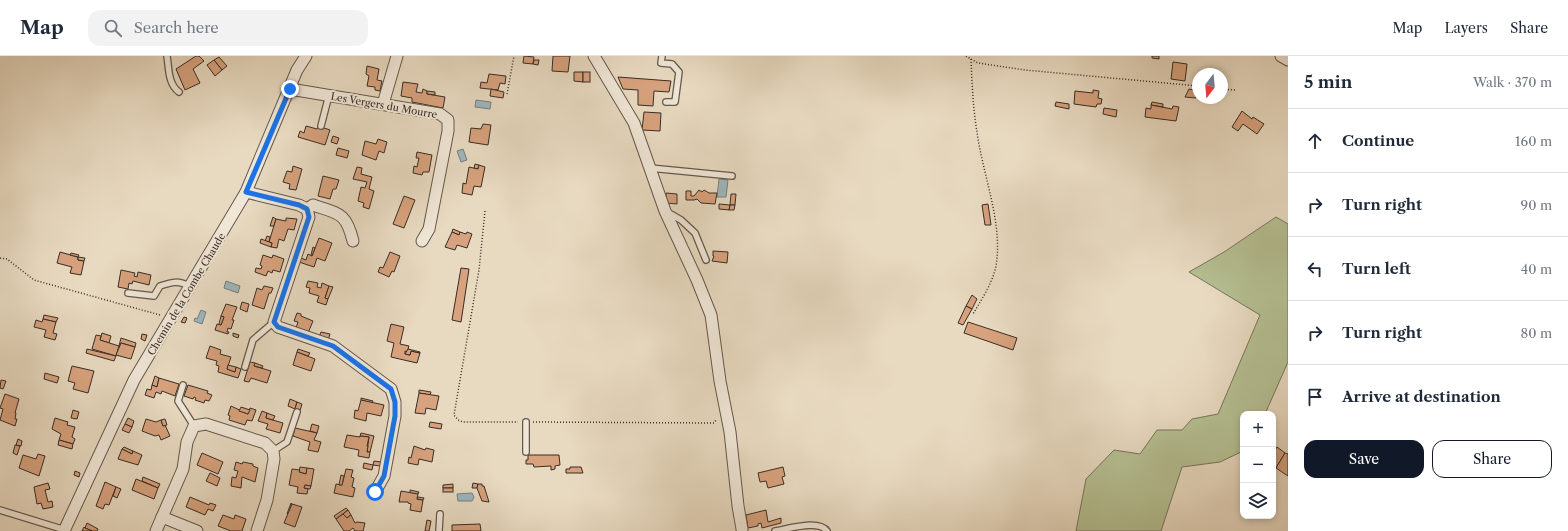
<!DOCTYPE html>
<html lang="en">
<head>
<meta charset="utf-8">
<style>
	body { margin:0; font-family:"Libre Caslon Text",serif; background:#f2f2f3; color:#1f2937 }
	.controls { position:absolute; right:12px; bottom:12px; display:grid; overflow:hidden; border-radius:8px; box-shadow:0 2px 6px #0003 }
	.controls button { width:36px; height:36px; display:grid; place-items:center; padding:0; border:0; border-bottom:1px solid #e0e1e3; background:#fff; color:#1f2937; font:20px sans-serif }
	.compass { position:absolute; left:1192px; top:12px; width:36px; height:36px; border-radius:50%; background:#fff; box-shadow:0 2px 6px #0003; rotate:196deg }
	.stop { position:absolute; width:12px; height:12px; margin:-9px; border:3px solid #1a73e8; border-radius:50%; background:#fff }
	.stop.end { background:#1a73e8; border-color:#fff; box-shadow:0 1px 4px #0008 }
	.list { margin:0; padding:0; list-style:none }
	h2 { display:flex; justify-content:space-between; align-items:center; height:52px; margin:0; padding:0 16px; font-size:17px }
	h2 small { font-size:13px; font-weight:400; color:#747a83 }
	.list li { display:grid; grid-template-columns:26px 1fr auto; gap:12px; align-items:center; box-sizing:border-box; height:64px; padding:0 16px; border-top:1px solid #e0e1e3 }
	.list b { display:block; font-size:15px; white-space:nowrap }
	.list em { font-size:13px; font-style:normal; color:#747a83 }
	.actions { display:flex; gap:8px; padding:12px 16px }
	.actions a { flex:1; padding:9px 0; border:1px solid #111827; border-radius:12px; text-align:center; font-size:14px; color:#111827 }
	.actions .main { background:#111827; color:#fff }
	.icon { flex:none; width:22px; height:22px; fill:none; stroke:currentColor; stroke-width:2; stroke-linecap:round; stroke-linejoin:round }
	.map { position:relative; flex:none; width:1288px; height:475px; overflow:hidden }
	header { display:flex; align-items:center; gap:24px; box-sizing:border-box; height:56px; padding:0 20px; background:#fff; border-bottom:1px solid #e0e1e3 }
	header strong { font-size:19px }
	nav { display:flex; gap:22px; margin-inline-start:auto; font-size:14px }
	.search { width:280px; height:36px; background:#f2f2f3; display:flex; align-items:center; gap:10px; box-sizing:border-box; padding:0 14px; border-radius:12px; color:#747a83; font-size:15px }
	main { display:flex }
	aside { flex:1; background:#fff }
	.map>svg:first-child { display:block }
	.green { fill:#b5c093; stroke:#77765c }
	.water { fill:#9eb7bf; stroke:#767f82 }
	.building { fill:#d7a27d; stroke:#392c26 }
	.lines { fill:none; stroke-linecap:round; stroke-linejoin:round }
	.service-casing { stroke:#65584d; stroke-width:8 }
	.minor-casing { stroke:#65584d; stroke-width:13 }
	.path { stroke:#392c26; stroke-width:1.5; stroke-dasharray:1 2; stroke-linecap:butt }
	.service { stroke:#f0e7d7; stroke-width:5.5 }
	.minor { stroke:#f0e7d7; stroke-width:11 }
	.route { stroke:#1a73e8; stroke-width:5 }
	.labels { text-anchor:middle; stroke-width:4; stroke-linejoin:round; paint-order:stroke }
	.street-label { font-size:10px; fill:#392c26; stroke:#f0e7d7 }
</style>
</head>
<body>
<header>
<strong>Map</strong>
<div class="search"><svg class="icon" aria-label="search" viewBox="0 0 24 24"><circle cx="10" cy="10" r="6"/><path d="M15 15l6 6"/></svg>Search here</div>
<nav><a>Map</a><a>Layers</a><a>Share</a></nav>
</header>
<main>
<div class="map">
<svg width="1288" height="475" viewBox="0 0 1288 475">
	<rect width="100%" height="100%" fill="#e8dac1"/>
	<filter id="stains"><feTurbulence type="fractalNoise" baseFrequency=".005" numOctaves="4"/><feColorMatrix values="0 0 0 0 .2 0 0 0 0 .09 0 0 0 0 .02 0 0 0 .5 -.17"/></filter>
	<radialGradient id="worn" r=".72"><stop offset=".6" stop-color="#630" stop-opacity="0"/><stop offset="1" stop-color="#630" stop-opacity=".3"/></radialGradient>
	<polygon class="green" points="1276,161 1288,168 1288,306 1265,358 1243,358 1243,395 1220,406 1182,411 1161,475 1076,475 1086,423 1114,394 1140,398 1157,374 1182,374 1192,363 1218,358 1260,259 1189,216 1224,196"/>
	<g class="water">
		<polygon points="476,44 491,46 490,53 475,51"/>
		<polygon points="463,93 467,104 461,106 457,95"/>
		<polygon points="719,123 728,124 726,141 717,141"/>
		<polygon points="226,225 240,230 238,237 224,232"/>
		<polygon points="201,254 206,256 202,268 194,265 195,262 197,263"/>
		<polygon points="472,437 474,441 472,445 458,445 457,438"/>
	</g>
	<g class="building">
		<polygon points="196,0 199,0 204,5 193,13 200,27 185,34 176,13"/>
		<polygon points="524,0 534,1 533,8 523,7"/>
		<polygon points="553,0 570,0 568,16 552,15"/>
		<polygon points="1152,0 1159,0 1159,3 1152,2"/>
		<polygon points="219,1 227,10 222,14 214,4"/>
		<polygon points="214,4 222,14 215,20 207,9"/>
		<polygon points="534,4 539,4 538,9 533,8"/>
		<polygon points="1173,6 1187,8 1185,25 1171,23"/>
		<polygon points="367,10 379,13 377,24 382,25 380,35 375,34 375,31 367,30 369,20 366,18"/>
		<polygon points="574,16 583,16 583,26 574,25"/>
		<rect x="583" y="16" width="7" height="10"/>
		<polygon points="489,18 506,20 505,28 500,27 498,34 480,32 481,26 487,27"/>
		<polygon points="618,21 671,25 669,36 654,35 653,50 638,49 638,34 623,33"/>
		<polygon points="403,26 418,28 416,36 422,37 423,33 427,35 427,38 445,41 443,52 412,46 412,42 401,40"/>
		<polygon points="491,33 504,36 503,42 490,40"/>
		<polygon points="1189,33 1198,35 1196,42 1185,41"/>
		<polygon points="1093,34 1099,35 1098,42 1102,43 1101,48 1097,48 1096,51 1074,48 1075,35 1093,37"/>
		<polygon points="427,35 435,36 435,39 427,38"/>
		<polygon points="1056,46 1069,48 1069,53 1055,50"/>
		<polygon points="1152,46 1163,48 1163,51 1151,49"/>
		<polygon points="1151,49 1172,53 1173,50 1179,51 1176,65 1145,61 1146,52 1151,53"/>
		<polygon points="1104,52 1117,54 1116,61 1103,58"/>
		<polygon points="1242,55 1252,63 1253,61 1264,68 1257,78 1243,68 1238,75 1232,71"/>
		<polygon points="644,56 661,57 660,75 642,74"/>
		<polygon points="483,68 491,69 488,89 469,86 471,72 481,73"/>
		<polygon points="306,70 317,73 318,70 330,74 325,89 298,81 300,75 304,77"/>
		<polygon points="333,80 339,82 337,88 331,86"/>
		<polygon points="378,83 387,86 384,97 379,95 376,104 362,99 365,85 376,88"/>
		<polygon points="338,92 349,95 347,102 336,99"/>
		<polygon points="417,96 432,99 429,116 423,116 422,119 413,117 414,110 417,111 419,102 416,102"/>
		<polygon points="475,108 479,109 478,113 474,113"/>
		<polygon points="479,109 485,111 481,131 474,130 472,139 462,137 463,127 466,128 469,111 478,113"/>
		<polygon points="293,110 302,113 296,134 289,133 290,128 283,126 287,115 292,116"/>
		<polygon points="357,111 362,112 361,118 372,121 369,133 374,135 369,153 363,151 364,147 358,145 361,131 365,132 367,126 353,123"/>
		<polygon points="323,120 339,124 336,133 333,133 330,143 318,140"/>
		<polygon points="699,134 702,136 704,134 709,137 717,137 715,148 701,147 697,143 694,144 686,144 686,135 691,135 691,140 694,140"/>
		<polygon points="666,137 677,138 677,148 666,147"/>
		<polygon points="731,138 736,138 735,149 730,149"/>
		<polygon points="404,140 415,144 404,172 393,168"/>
		<polygon points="719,148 730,149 729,154 719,153"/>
		<polygon points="988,148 991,169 985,169 982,149"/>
		<polygon points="730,149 735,149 734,154 729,154"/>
		<polygon points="273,161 276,163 274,170 270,170"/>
		<polygon points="286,162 297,163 294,174 288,173 284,185 279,183 277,192 271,191 272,187 269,186 276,163 286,165"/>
		<polygon points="453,173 460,176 459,179 452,176"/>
		<polygon points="452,176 459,179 460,176 466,178 467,176 472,178 467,192 457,189 455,194 445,191"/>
		<polygon points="267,180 270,181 269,186 265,185"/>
		<polygon points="319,182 332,187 325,205 317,202 314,211 299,206 301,202 306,204 308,198 312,200"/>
		<polygon points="261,183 272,187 271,191 260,187"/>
		<polygon points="313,191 315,192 312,200 311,199"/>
		<polygon points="713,195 728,196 727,207 712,205 714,200 713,200"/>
		<polygon points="60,196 78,201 78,204 84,205 81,219 70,217 72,211 57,207"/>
		<polygon points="390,196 400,200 394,216 392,215 389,221 378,216 380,211 383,212"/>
		<polygon points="71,197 79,199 78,201 70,199"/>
		<polygon points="263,199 272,202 273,199 284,203 280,216 273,214 272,217 268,215 266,220 255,216 256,212 261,213 262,210 260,209"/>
		<polygon points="78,201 85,202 84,205 78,204"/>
		<polygon points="461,212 469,213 461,266 452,264"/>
		<polygon points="121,214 135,217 134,220 137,221 138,216 151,219 149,229 133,225 132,228 129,227 128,233 118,231"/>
		<polygon points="308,225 318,227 317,231 321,232 322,227 329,230 325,242 328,243 326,249 317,246 319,240 309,237 310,232 306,231"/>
		<polygon points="264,230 273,232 271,237 269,237 264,253 252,249 257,232 262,234"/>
		<polygon points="329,230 333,231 328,243 325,242"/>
		<polygon points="972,239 977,243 972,253 966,250"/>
		<polygon points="242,246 249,248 247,256 240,253"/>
		<polygon points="226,248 237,251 232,264 234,264 231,273 228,272 227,276 229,276 228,278 215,274 217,268 221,269 224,261 221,260"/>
		<polygon points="966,250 972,253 963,269 958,267"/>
		<polygon points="297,257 301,258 301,260 313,265 308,277 296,272 298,266 294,265"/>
		<polygon points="44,259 58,262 56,266 43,263"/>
		<polygon points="221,260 224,261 221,269 219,268"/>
		<polygon points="184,261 187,262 185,267 181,266"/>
		<polygon points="43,263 56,266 53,277 57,278 55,284 44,281 46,274 34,271 36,264 42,266"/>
		<polygon points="968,266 1017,282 1013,294 964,277"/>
		<polygon points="391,268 404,271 400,288 409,290 407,296 405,295 405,298 410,299 411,295 420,297 417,307 391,301 394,287 387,285"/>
		<polygon points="321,276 330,278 328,284 319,281"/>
		<polygon points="102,277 111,280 109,287 100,284"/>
		<polygon points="233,277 239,279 238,282 233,280"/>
		<polygon points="142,278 147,279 145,285 141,283"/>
		<polygon points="96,279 101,280 100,284 119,290 116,300 92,293"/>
		<polygon points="121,282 136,287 135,291 121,287 120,290 119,290"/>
		<polygon points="121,287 135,291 131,303 116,299"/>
		<polygon points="210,290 221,294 220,298 231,301 227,313 235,316 236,311 241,313 238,322 218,316 219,310 216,309 217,305 206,302"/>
		<polygon points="87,293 116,300 114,305 86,297"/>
		<polygon points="298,293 310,297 308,300 297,296"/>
		<polygon points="408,293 420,296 420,297 411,295 410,299 405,298"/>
		<polygon points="297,296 315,303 311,315 293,309"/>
		<polygon points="250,306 255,307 254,310 271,315 267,327 251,322 249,326 244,325"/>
		<polygon points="255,307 263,310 262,312 254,310"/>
		<polygon points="228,309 236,311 235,316 227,313"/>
		<polygon points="72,310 94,315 88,337 73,333 75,327 68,325"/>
		<polygon points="45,317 59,321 57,327 44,323"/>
		<polygon points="155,320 159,322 157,331 152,329"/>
		<polygon points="159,322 179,328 175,340 162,335 161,338 156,336 154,342 145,339 147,333 151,334 152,329 157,331"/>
		<polygon points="1,324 6,325 3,333 0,332"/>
		<polygon points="188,329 208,335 207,337 212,339 209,345 205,344 204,347 195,344 196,342 194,341 193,343 184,340"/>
		<polygon points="419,334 431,336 430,339 419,337"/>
		<polygon points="419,337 439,340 436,354 426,352 425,358 415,357"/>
		<polygon points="5,338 19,343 15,357 16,357 15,363 17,363 15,370 0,364 3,353 0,352"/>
		<polygon points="361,342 373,345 372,347 361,344"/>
		<polygon points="290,343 297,346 295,353 288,350"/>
		<polygon points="361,344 384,349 381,360 367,357 366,365 354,362 355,354 358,355"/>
		<polygon points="297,346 302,348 300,355 295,353"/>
		<polygon points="231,350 248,358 250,352 256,354 252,365 247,364 245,369 229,364 230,360 228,359"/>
		<polygon points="241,351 250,354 248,358 239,355"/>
		<polygon points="73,354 79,356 77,363 71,362"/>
		<polygon points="262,355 267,357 266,362 283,367 280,377 266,373 268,368 258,365"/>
		<polygon points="267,357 275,360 273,364 266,362"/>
		<polygon points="55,362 68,366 67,369 75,371 72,381 75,383 73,388 59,384 61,378 52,373"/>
		<polygon points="128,362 134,365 132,371 125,368"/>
		<polygon points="146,363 156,366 161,364 163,370 165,369 170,380 161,384 159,379 155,380 142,375"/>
		<polygon points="165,363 167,369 163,370 161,364"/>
		<polygon points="430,366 442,368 441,373 429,371"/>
		<polygon points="125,368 132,371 129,377 122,374"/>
		<polygon points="312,368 319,370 317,377 310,375"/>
		<polygon points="295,372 317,377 314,384 321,386 318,396 308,394 310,386 293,380"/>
		<polygon points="361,377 374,380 370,396 367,396 369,381 360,380"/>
		<polygon points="347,379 360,381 360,380 369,381 367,390 368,390 367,396 370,396 369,402 358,400 359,394 344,391"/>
		<polygon points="18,383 22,385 21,390 16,389"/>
		<polygon points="59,384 73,388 72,393 58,389"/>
		<polygon points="15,389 20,390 17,399 13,397"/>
		<polygon points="414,390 425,394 426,392 434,394 432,406 419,403 418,409 408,407 409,401 411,402"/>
		<polygon points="124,391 133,395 132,398 122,393"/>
		<polygon points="1277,391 1285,397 1276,412 1273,410 1273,397"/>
		<polygon points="122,393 132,398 133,395 142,399 138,409 118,403"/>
		<polygon points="202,397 223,406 218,418 197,409"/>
		<polygon points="1285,397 1288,398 1288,420 1276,412"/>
		<polygon points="38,398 45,400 39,420 19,412 23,399 36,403"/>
		<polygon points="528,399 559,399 560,409 555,410 555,413 551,414 551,410 534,411 533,408 526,408 526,404 528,404"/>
		<polygon points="374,405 381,406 380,410 373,409"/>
		<polygon points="236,406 242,408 243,406 253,408 253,410 258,412 255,426 242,421 241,432 231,430 232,421 236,422 238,415 234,414"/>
		<polygon points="364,407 373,409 372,414 363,412"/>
		<polygon points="300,411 307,412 306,418 299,416"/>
		<polygon points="570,411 581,411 583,417 566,417 566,413 570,413"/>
		<polygon points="783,411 785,420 782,421 784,428 768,432 766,425 760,426 758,417"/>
		<polygon points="307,412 314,413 311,430 305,429 304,432 308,433 307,438 297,437 298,431 289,429 292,413 300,414 299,416 306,418"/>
		<polygon points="346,413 353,414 351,421 354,422 352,431 355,432 353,441 334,437 336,428 342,429"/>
		<polygon points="75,415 80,417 79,421 74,419"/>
		<polygon points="210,417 220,422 217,430 206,425"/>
		<polygon points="341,419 344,420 342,429 339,429"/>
		<polygon points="143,421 160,428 158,432 142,425"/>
		<polygon points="136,423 158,432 154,443 132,434"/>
		<polygon points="105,426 116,431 109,449 105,448 103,453 96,450"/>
		<polygon points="48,427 50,433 45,434 48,446 52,445 53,451 43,453 41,447 37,448 34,431"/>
		<polygon points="473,427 478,428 477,432 472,432"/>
		<polygon points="453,428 453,432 443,432 443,429"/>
		<polygon points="478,428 482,428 482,430 484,430 489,446 482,445 477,432"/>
		<polygon points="305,429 311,430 310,433 304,432"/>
		<polygon points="116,431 121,433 117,442 113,440"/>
		<rect x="443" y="432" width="10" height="4"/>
		<polygon points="410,434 419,436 418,438 410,437"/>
		<polygon points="401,435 418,438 417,443 423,444 421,456 410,454 411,448 408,447 408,446 399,446"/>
		<polygon points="190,441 209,449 210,447 216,449 213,455 208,453 205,459 186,451"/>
		<polygon points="418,441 424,442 423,444 417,443"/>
		<polygon points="291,447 292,448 289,458 287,458"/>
		<polygon points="292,448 302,451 295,471 284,467"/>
		<polygon points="346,452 348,454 336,463 334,460"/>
		<polygon points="348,454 351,459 347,462 343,458"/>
		<polygon points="766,454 768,466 781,462 781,467 762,472 761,467 758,468 758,470 748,472 746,459"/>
		<polygon points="343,458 347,462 351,459 355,467 357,466 365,467 363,475 355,475 353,472 349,475 344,475 336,463"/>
		<polygon points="223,459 234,463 235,459 246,463 242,475 231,475 218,470"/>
		<polygon points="427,464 431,465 429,475 425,475"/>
		<polygon points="87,467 98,473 97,475 92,475 85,472"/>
		<polygon points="480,468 481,475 452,475 452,469"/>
		<polygon points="84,471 85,472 92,475 82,475"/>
	</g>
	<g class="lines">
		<defs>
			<g id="service">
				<path d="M167,0C169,13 168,28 179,36"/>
				<polyline points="662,0 661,7 672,8 679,16 675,46 666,46"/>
				<polyline points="321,70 329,39"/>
				<polyline points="650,112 732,120"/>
				<polyline points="667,156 681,164 695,177 706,204"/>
				<path d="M128,237L154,240L160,230C172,226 179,224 190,231"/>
				<polyline points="245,311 253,284 274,266"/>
				<polyline points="183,329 178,345 194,370"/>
				<polyline points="526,366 526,396"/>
				<polyline points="273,395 287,386 297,356"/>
				<polyline points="0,454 65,474"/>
				<polyline points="439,475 440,458"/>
				<path d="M775,475C788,473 819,463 827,475"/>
			</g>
			<g id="minor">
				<polyline points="594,0 634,67 665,155 697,224 711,259 720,325 730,376 738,450 742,473"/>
				<polyline points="1281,0 1288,4"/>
				<polyline points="290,33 440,58 448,64 448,75 429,173 422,185"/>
				<polyline points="383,48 397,0"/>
				<polyline points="246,136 299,149 307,153 309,161 274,266 278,271 333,290 391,333 395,346 395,360 384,420 375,436"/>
				<path d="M307,153L313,149C339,158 346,156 353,185"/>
				<polyline points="162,461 197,475"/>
				<polyline points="64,475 134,324 246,136 297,14 306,0"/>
				<polyline points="156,475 183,413 187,386 194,370 206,368 265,387 273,395 274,403 267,444 257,475"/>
			</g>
		</defs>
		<use href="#service" class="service-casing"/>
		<use href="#minor" class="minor-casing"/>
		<g class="path">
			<polyline points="966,0 978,7 1025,14 1198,30"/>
			<path d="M971,3C972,27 973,52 977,76C982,115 1001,162 997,202C996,222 983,241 973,258"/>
			<polyline points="1222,33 1236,34"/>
			<polyline points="507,38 514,0"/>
			<polyline points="485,155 479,214 454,359 458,364 463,366 518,366"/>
			<polyline points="0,202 7,203 34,224 160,259"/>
			<polyline points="533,366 714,367 716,364"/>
		</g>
		<use href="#service" class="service"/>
		<use href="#minor" class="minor"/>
	</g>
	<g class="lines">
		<polyline class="route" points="290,33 246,136 299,149 307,153 309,161 274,266 278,271 333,290 391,333 395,346 395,360 384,420 375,436"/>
	</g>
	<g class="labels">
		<g class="street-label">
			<text transform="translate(384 49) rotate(10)" y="4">Les Vergers du Mourre</text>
			<text transform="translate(186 238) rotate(-59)" y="4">Chemin de la Combe Chaude</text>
		</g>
	</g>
	<rect width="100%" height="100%" filter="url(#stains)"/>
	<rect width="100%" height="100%" fill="url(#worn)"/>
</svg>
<div class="controls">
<button>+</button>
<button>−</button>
<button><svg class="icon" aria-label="layers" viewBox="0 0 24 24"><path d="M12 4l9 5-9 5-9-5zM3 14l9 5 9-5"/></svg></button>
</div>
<svg class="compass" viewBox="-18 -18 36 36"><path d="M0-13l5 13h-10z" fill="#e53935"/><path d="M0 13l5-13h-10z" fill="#747a83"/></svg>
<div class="stop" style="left:375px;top:436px"></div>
<div class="stop end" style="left:290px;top:33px"></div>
</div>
<aside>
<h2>5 min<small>Walk · 370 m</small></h2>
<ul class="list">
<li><svg class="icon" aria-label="ahead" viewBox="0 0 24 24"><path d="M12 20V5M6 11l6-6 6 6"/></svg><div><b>Continue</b></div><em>160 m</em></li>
<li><svg class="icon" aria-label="right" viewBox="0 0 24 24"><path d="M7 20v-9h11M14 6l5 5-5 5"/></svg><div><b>Turn right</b></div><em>90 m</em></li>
<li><svg class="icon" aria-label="left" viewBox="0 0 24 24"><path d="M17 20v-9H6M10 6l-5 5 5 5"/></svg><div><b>Turn left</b></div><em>40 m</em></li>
<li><svg class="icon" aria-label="right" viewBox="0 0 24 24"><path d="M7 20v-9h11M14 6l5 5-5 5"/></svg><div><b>Turn right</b></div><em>80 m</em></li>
<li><svg class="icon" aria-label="arrive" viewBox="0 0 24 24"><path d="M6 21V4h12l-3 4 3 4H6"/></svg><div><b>Arrive at destination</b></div></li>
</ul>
<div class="actions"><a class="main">Save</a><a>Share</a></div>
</aside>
</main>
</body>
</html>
